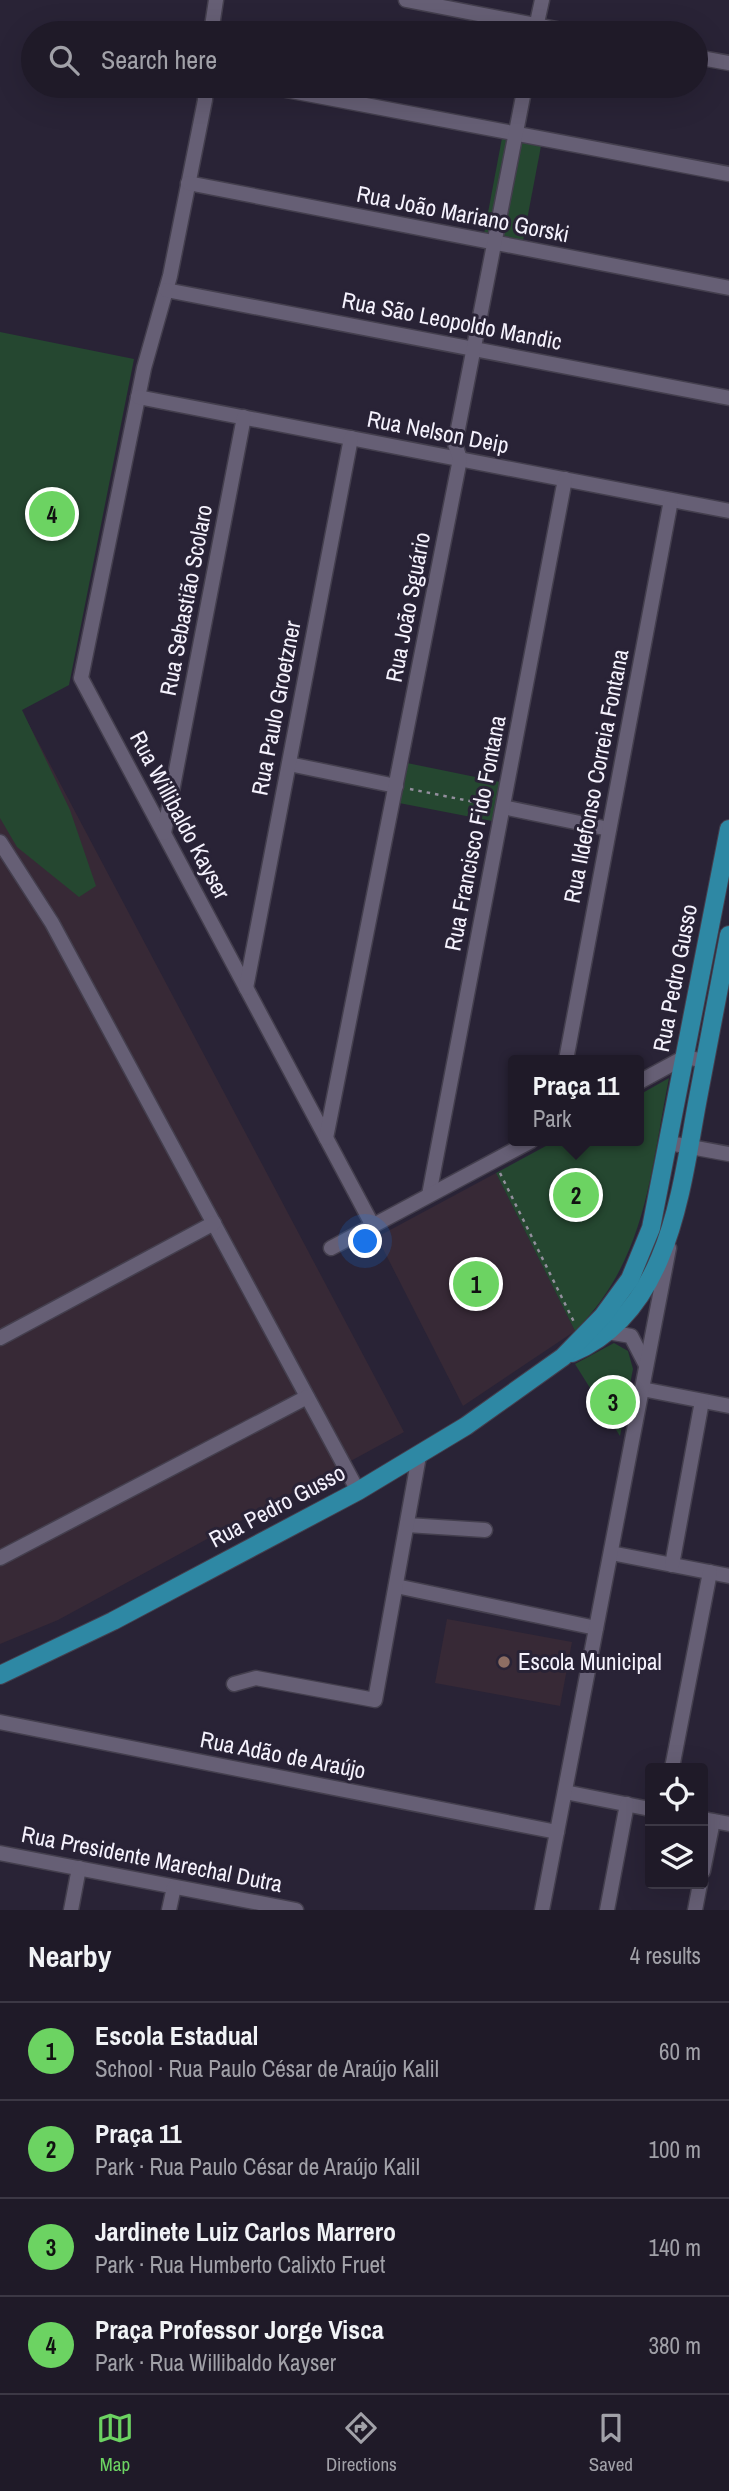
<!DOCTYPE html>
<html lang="en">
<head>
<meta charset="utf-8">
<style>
	body { margin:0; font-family:"Archivo Narrow",sans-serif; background:#2c2734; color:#f1f3f6 }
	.controls { position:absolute; right:21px; bottom:21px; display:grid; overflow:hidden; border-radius:7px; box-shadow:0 7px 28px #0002 }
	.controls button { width:63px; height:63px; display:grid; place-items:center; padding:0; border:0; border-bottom:2px solid #3c3845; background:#1f1a28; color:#f1f3f6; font:35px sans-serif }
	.you { position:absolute; left:366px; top:1242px; width:24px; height:24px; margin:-18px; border:5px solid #fff; border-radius:50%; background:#1a73e8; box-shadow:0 0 0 10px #1a73e833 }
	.badge { display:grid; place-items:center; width:46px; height:46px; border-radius:50%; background:#6cd362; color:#111; font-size:23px; font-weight:700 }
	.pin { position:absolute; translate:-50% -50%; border:4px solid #fff; box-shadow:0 2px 7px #0006 }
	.popup { position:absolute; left:508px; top:1055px; width:136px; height:91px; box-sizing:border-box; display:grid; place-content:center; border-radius:7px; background:#1f1a28; filter:drop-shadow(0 2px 5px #0005); font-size:23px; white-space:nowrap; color:#a1a1a8 }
	.popup b { font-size:26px; color:#f1f3f6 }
	.popup::after { content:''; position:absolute; left:50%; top:100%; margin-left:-14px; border:14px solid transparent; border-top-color:#1f1a28 }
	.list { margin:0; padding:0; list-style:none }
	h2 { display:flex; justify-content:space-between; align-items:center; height:91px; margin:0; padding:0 28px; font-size:30px }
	h2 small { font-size:23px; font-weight:400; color:#a1a1a8 }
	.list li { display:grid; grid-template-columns:46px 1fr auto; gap:21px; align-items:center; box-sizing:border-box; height:98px; padding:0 28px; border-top:2px solid #3c3845 }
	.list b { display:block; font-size:26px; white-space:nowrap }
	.list p { margin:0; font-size:23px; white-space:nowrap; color:#a1a1a8 }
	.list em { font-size:23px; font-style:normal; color:#a1a1a8 }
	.icon { flex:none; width:38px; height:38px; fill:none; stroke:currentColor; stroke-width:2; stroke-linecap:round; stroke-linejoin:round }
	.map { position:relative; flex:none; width:729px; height:1910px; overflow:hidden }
	.search { position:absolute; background:#1f1a28; box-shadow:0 7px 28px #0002; left:21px; right:21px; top:21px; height:77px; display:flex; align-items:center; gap:18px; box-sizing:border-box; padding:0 24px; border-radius:38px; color:#a1a1a8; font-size:26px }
	.sheet { height:483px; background:#1f1a28 }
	nav { display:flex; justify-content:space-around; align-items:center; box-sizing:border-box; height:98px; border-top:2px solid #3c3845; background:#1f1a28; font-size:19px; color:#a1a1a8 }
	nav a { display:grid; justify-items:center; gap:4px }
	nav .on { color:#6cd362 }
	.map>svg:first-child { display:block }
	.education { fill:#372936 }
	.green { fill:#254730 }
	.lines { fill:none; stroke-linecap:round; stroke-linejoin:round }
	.minor-casing { stroke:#443f4e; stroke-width:17 }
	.major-casing { stroke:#443f4e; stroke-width:20 }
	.path { stroke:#938f9d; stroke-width:2.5; stroke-dasharray:3.5 5; stroke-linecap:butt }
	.minor { stroke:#665f75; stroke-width:14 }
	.major { stroke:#2e88a4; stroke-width:18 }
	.education-dot { fill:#8d6e63; stroke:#292336; stroke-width:2.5 }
	.labels { text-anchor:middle; stroke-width:6; stroke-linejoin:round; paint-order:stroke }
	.street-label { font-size:23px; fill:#f5f2fd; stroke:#292336 }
	.poi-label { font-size:23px; fill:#f5f2fd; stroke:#292336; text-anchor:start }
</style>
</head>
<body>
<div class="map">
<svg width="729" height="1910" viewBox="0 0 729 1910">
	<rect width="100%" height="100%" fill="#292336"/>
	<g class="education">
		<polygon points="0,670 404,1432 58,1620 0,1644"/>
		<polygon points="496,1173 575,1331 463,1406 377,1237"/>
		<polygon points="447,1619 572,1642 560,1706 435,1683"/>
	</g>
	<g class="green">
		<polygon points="502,138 541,146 523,241 484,234"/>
		<polygon points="0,332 134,359 69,685 22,710 70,810 96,886 79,897 17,847 0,818"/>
		<polygon points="407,763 500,782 492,821 399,803"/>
		<path d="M669,1078C650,1173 647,1259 575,1331L496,1173L555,1141H639V1095Z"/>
		<polygon points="614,1343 628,1351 633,1369 620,1436 575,1364"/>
	</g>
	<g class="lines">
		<defs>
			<g id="minor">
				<polyline points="406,0 577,33"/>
				<polyline points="535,32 542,0"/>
				<polyline points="211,33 216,0"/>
				<polyline points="696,57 729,63"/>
				<polyline points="205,86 205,100 170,276 144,368 81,678 373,1226"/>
				<polyline points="265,86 729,174"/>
				<polyline points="188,183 729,288"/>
				<polyline points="166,290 729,398"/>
				<polyline points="138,397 729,511"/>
				<polyline points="289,764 396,786"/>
				<polyline points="503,807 609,829"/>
				<polyline points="164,833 244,417"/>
				<polyline points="0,842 52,923 358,1491"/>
				<polyline points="246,988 351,438"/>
				<polyline points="566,1060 671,500"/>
				<polyline points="639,1082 685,1057 705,1061"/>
				<polyline points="326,1138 460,459 455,444 525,86"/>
				<polyline points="669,1143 729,1154"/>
				<polyline points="429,1195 565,479"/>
				<polyline points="331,1248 531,1141"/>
				<polyline points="608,1332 631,1336 646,1365"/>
				<polyline points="0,1338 214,1223"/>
				<polyline points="642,1389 729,1406"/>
				<polyline points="407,1525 485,1530"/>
				<polyline points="611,1553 729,1576"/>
				<polyline points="0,1558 307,1397"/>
				<polyline points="672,1565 702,1401"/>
				<polyline points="396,1586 596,1628"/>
				<polyline points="234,1684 256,1678 375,1700 419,1456"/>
				<polyline points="0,1722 557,1832"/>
				<polyline points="672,1768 710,1572"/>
				<polyline points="565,1792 650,1809"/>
				<polyline points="703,1819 729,1824"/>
				<polyline points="0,1853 296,1910"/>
				<polyline points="703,1871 713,1821"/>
				<polyline points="71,1910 79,1868"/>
				<polyline points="169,1910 174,1887"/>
				<polyline points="542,1910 669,1248"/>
				<polyline points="607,1910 627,1804"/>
				<polyline points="695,1910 700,1884"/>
			</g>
			<g id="major">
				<path d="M572,1353C670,1312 681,1188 698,1098C708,1043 719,989 729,935"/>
				<polyline points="0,1675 113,1621 358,1491 466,1426 563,1357 603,1316 630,1279 651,1228 729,829"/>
			</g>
		</defs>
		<use href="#minor" class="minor-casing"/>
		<use href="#major" class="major-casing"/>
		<g class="path">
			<polyline points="410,789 489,805"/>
			<polyline points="500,1173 575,1324"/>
		</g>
		<use href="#minor" class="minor"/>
		<use href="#major" class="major"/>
	</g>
	<circle class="education-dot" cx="504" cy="1662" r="7"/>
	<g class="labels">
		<g class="street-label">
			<text transform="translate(463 214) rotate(11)" y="8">Rua João Mariano Gorski</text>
			<text transform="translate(452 321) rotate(11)" y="8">Rua São Leopoldo Mandic</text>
			<text transform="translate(438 432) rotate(11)" y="8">Rua Nelson Deip</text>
			<text transform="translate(186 600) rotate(-79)" y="8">Rua Sebastião Scolaro</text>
			<text transform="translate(408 607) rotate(-79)" y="8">Rua João Sguário</text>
			<text transform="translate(276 708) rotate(-79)" y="8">Rua Paulo Groetzner</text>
			<text transform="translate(596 776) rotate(-79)" y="8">Rua Ildefonso Correia Fontana</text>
			<text transform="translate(180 815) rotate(62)" y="8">Rua Willibaldo Kayser</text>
			<text transform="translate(475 833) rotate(-79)" y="8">Rua Francisco Fido Fontana</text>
			<text transform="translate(675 978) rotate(-79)" y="8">Rua Pedro Gusso</text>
			<text transform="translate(277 1506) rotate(-28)" y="8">Rua Pedro Gusso</text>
			<text transform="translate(283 1755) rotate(11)" y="8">Rua Adão de Araújo</text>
			<text transform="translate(152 1859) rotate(11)" y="8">Rua Presidente Marechal Dutra</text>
		</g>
		<g class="poi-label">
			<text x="518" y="1670">Escola Municipal</text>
		</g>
	</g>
</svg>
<div class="controls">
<button><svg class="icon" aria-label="locate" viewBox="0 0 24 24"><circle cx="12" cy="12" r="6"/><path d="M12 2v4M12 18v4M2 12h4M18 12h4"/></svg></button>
<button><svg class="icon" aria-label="layers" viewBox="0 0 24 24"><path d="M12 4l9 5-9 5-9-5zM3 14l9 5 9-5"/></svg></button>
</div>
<div class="you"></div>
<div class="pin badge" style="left:476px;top:1284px">1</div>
<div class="pin badge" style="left:576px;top:1195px">2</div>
<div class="popup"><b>Praça 11</b>Park</div>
<div class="pin badge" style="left:613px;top:1402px">3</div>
<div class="pin badge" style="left:52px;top:514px">4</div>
<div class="search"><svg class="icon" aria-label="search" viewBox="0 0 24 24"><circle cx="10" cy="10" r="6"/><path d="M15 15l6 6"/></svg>Search here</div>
</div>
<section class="sheet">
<h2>Nearby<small>4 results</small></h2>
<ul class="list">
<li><span class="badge">1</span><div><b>Escola Estadual</b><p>School · Rua Paulo César de Araújo Kalil</p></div><em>60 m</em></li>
<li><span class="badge">2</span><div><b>Praça 11</b><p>Park · Rua Paulo César de Araújo Kalil</p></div><em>100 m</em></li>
<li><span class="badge">3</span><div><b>Jardinete Luiz Carlos Marrero</b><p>Park · Rua Humberto Calixto Fruet</p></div><em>140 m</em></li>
<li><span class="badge">4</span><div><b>Praça Professor Jorge Visca</b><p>Park · Rua Willibaldo Kayser</p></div><em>380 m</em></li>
</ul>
</section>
<nav>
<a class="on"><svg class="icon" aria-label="map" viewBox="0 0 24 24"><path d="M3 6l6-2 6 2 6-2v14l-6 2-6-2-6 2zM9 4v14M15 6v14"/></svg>Map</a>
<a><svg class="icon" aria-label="directions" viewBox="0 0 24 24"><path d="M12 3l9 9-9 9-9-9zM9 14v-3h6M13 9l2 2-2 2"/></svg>Directions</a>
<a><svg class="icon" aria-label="saved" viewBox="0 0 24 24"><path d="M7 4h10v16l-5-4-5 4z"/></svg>Saved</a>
</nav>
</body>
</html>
